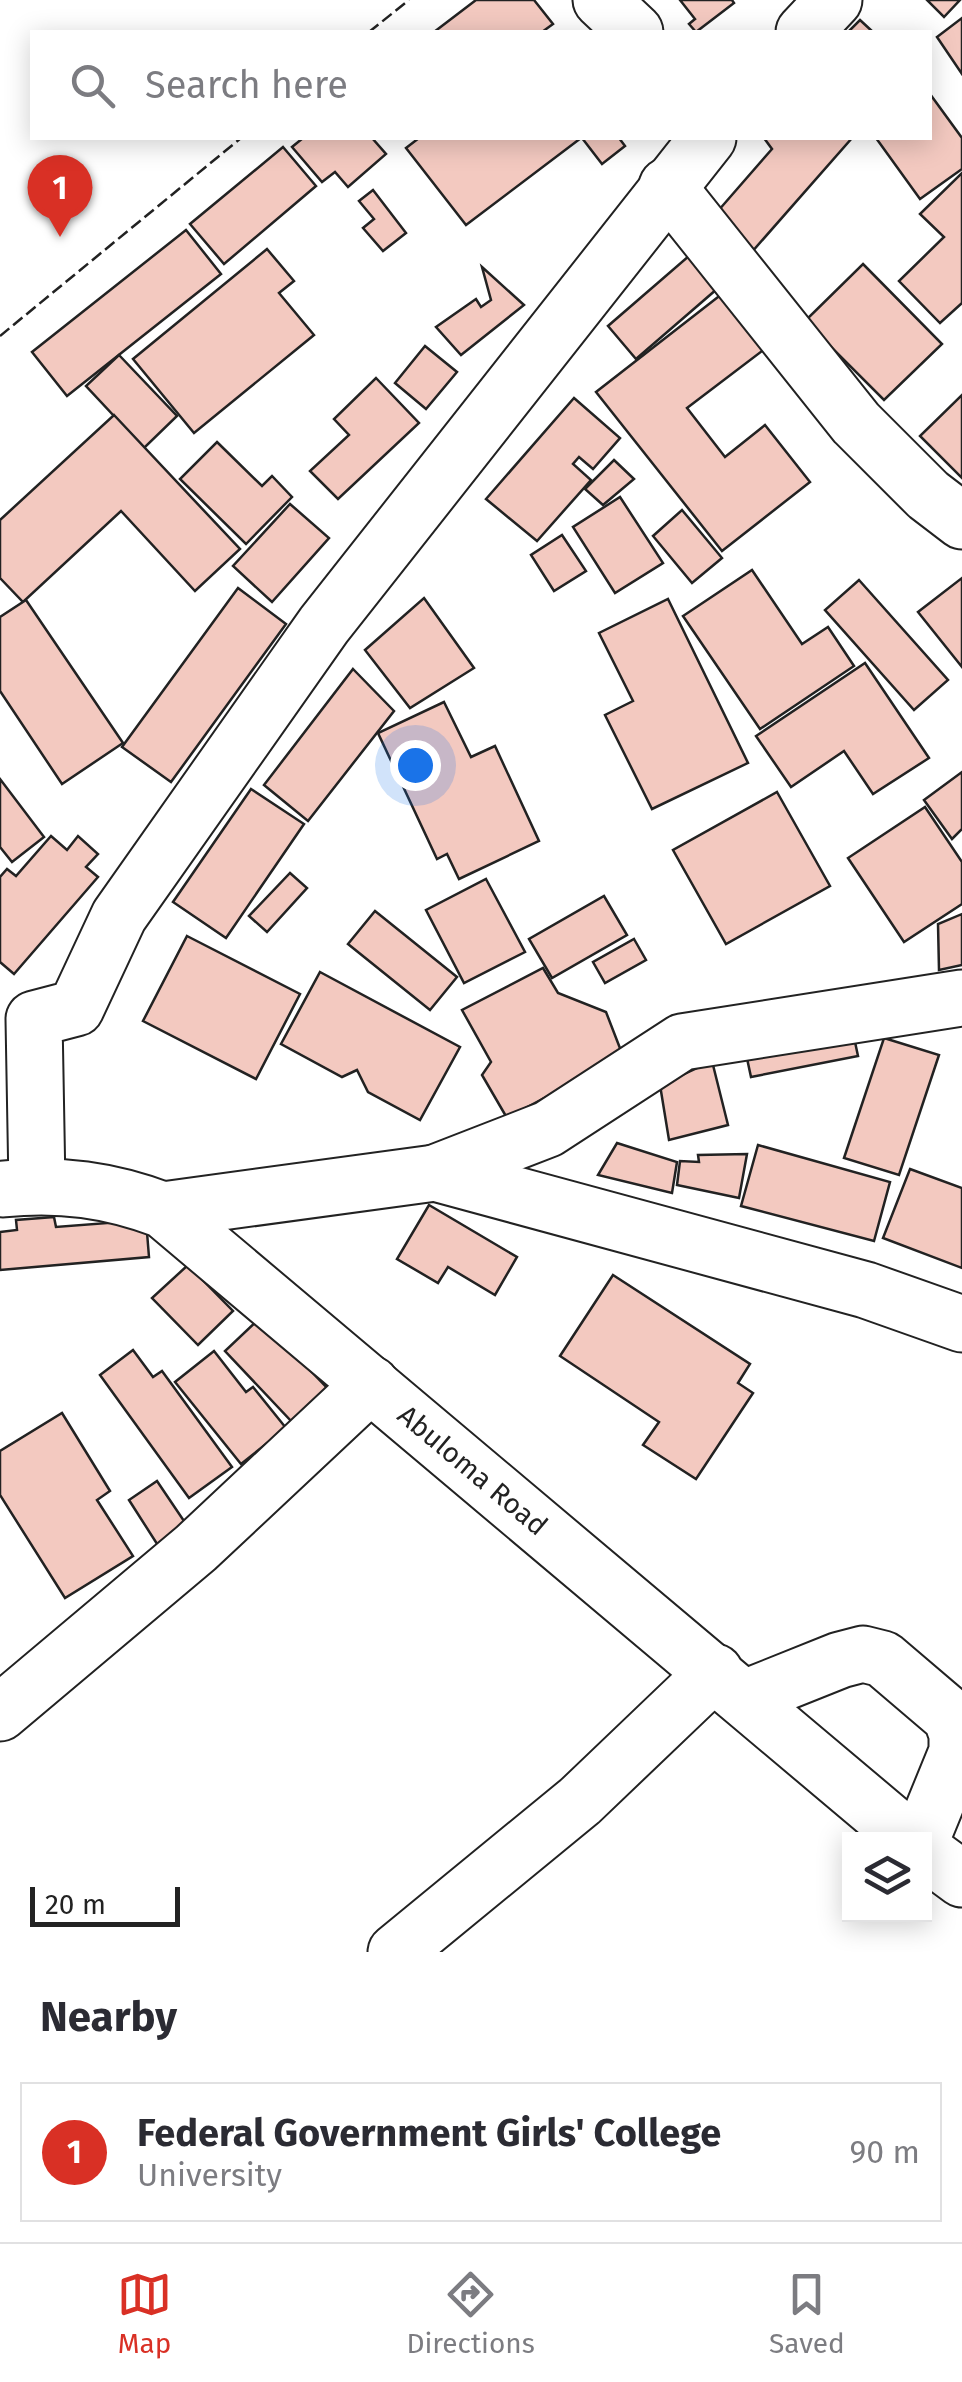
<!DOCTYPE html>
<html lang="en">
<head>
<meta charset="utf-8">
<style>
	body { margin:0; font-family:"Fira Sans",sans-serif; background:#f2f2f3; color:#2b2b33 }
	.controls { position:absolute; right:30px; bottom:30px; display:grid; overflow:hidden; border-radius:0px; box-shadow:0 5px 25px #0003 }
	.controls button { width:90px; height:90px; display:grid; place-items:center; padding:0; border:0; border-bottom:2px solid #e1e1e2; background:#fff; color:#2b2b33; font:50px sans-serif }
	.scale { position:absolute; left:30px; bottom:25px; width:150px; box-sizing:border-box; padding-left:10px; border:5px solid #222; border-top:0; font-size:28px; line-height:35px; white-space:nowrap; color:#222; -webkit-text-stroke:8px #fff; paint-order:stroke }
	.you { position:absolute; left:415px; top:765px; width:35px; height:35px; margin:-25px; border:8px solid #fff; border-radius:50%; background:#1a73e8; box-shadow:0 0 0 15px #1a73e833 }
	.badge { display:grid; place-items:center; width:65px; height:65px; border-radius:50%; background:#d93025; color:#fff; font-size:32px; font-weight:700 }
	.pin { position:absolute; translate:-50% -82px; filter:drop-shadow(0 2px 5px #0008) }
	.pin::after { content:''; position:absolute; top:52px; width:35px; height:30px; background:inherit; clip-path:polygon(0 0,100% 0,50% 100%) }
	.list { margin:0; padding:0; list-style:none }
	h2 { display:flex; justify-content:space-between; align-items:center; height:130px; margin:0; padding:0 40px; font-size:42px }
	h2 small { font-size:32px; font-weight:400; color:#7c7c81 }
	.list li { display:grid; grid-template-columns:65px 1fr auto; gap:30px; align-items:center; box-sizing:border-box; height:140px; margin:0 20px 20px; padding:0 20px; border:2px solid #e1e1e2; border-radius:0px }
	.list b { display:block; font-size:38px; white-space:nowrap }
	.list p { margin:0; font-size:32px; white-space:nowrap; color:#7c7c81 }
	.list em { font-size:32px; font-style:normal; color:#7c7c81 }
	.icon { flex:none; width:55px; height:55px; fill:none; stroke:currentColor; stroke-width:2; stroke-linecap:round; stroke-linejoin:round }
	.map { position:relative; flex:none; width:962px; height:1952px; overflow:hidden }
	.search { position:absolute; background:#fff; box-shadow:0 5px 25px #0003; left:30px; right:30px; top:30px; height:110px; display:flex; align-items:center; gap:25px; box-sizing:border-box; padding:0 35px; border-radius:0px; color:#7c7c81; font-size:38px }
	.sheet { height:290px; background:#fff }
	nav { display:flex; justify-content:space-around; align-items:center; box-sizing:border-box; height:140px; border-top:2px solid #e1e1e2; background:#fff; font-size:28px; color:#7c7c81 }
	nav a { display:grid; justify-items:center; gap:5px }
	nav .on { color:#d93025 }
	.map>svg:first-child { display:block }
	.building { fill:#f3c9c0; stroke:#222; stroke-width:2.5 }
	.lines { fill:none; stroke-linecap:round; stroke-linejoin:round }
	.minor-casing { stroke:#222; stroke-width:59 }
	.minor { stroke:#fff; stroke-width:55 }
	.fence { stroke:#222; stroke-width:2.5; stroke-dasharray:12 5; stroke-linecap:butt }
	.labels { text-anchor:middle; stroke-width:8; stroke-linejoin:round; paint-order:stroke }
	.street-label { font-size:28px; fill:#222; stroke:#fff }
</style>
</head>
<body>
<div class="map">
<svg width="962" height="1952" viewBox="0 0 962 1952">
	<rect width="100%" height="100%" fill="#fff"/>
	<g class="building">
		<polygon points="476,0 534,0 553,24 542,32 434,32"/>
		<polygon points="680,0 732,0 734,3 696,32 689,24 695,19"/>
		<polygon points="927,0 960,0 944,17"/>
		<polygon points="962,18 962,74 937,37"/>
		<polygon points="860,20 873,32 848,32"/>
		<polygon points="930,94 962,138 962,169 920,199 876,138 930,138"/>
		<polygon points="303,138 372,138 386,154 348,187 335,172 322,182 292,147"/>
		<polygon points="419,138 581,138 466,225 406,148"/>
		<polygon points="582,138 619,138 625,146 602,164"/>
		<polygon points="764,138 852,138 744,261 704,227 772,149"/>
		<polygon points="283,147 316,186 224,264 190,224"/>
		<polygon points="962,173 962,303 940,323 899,281 944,237 920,214"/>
		<polygon points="373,190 406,233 383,251 363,228 374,219 359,201"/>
		<polygon points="186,230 221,274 67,396 32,352"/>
		<polygon points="267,249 294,281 279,293 314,335 194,433 133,359"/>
		<polygon points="697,249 725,282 636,359 608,326"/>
		<polygon points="863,264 942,344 884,400 805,321"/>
		<polygon points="482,267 524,305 461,355 436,327 476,299 481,307 491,300"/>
		<polygon points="727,290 770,345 687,408 725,457 765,425 810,482 722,551 596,392"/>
		<polygon points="425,346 457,372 426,409 395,383"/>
		<polygon points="119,355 177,416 144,448 86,386"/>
		<polygon points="376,378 419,423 338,499 310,471 349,435 334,419"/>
		<polygon points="962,395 962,478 920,436"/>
		<polygon points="574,398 620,438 593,469 579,457 573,464 591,480 537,541 486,499"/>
		<polygon points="114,415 240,549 195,591 121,511 23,602 0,578 0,520"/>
		<polygon points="217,442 262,486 272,476 292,497 246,544 180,479"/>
		<polygon points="614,460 634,479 603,505 585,489"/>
		<polygon points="620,497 663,563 615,593 573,527"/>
		<polygon points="290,504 329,538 272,602 233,566"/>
		<polygon points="682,510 722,558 692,583 653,536"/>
		<polygon points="562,535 586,571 554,591 531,555"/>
		<polygon points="752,570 802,644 828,627 854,666 760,729 683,616"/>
		<polygon points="962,578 962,667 918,612"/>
		<polygon points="859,580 948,680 914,710 825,610"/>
		<polygon points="238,588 286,624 171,782 122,747"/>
		<polygon points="424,598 474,668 410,708 365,650"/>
		<polygon points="668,599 748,763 652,809 605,715 633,701 599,633"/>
		<polygon points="26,600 123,743 62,784 0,691 0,617"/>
		<polygon points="865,663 929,758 873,794 844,751 791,787 756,736"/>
		<polygon points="353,669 394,711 308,821 264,785"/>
		<polygon points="444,702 471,757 495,746 539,841 459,879 447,854 437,859 378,733"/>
		<polygon points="962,772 962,829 952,839 924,800"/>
		<polygon points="0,779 44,837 12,862 0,847"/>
		<polygon points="251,789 304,824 226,938 173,902"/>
		<polygon points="777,792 830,886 726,944 673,850"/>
		<polygon points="925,807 962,862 962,904 904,942 848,858"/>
		<polygon points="51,836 67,850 78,836 98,854 86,867 98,877 14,974 0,962 0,877 7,869 16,876"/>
		<polygon points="290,873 307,888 267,932 249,916"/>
		<polygon points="486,879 525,952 464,983 426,910"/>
		<polygon points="604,896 627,935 552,978 529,939"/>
		<polygon points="375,911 457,977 430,1010 348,944"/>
		<polygon points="962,914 962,965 939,970 938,924"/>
		<polygon points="187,936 300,994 256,1079 143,1021"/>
		<polygon points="634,939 646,960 605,983 593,962"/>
		<polygon points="543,968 558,993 606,1012 623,1056 507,1118 482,1075 491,1062 462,1010"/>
		<polygon points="320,972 460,1047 420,1120 368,1092 357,1070 342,1077 281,1044"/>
		<polygon points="852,1028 858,1056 751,1077 745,1049"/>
		<polygon points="884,1038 939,1055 899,1175 844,1158"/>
		<polygon points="712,1061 728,1125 669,1140 660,1085"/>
		<polygon points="617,1143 677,1162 672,1193 598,1175"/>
		<polygon points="758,1145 890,1182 874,1241 741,1206"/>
		<polygon points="747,1154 739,1198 677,1185 680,1161 699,1162 698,1155"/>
		<polygon points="910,1169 962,1188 962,1268 883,1238"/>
		<polygon points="429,1205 517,1257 495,1295 448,1267 438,1283 397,1259"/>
		<polygon points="54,1217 56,1227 146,1220 149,1257 0,1270 0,1232 17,1230 16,1220"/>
		<polygon points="188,1265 233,1311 198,1345 152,1298"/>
		<polygon points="613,1275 750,1364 738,1383 753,1393 696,1479 643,1445 659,1422 560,1356"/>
		<polygon points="260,1318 329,1390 293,1423 225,1351"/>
		<polygon points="133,1350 153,1377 162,1371 232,1467 189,1498 100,1375"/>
		<polygon points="214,1351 246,1392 253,1387 286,1428 241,1464 175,1382"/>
		<polygon points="62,1413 110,1491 97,1500 133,1556 65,1598 0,1495 0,1451"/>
		<polygon points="157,1481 188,1527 159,1547 129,1500"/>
	</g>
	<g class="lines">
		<defs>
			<g id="minor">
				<polyline points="601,0 635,32"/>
				<polyline points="804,32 834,0"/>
				<polyline points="667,186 856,423 928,495 962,521"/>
				<polyline points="435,1173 548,1129 682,1042 962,998"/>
				<polyline points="37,1186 34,1019 76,1008 119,916 324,625 708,138"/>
				<path d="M3,1189C60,1183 110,1190 163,1210L911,1840"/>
				<polyline points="163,1210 435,1173 866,1290 962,1324"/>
				<polyline points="745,1698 840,1660 863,1654 883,1659 951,1717 957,1734 957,1752 921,1840"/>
				<polyline points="0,1713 196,1548 371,1384"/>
				<polyline points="924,1851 962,1879"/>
				<polyline points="396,1952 580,1801 715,1672"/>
			</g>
		</defs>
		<use href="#minor" class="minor-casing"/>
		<use href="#minor" class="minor"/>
		<g class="fence">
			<polyline points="369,32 409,0"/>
			<polyline points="0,336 241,138"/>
		</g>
	</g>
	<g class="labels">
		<g class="street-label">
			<text transform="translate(473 1470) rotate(40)" y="10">Abuloma Road</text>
		</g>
	</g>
</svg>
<div class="controls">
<button><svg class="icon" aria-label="layers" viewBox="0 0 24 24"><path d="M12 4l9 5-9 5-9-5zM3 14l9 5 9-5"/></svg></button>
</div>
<div class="scale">20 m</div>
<div class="you"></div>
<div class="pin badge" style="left:60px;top:237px">1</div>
<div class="search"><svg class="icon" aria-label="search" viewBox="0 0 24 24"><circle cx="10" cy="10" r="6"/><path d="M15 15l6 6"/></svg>Search here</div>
</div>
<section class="sheet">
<h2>Nearby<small></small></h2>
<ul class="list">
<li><span class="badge">1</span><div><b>Federal Government Girls' College</b><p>University</p></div><em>90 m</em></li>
</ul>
</section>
<nav>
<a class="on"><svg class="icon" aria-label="map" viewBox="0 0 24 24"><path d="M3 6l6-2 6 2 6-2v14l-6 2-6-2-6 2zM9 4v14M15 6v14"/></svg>Map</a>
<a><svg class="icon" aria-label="directions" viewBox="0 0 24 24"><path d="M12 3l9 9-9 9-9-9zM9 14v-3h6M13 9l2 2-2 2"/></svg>Directions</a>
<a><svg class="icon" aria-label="saved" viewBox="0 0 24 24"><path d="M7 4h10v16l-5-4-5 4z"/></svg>Saved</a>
</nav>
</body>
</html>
